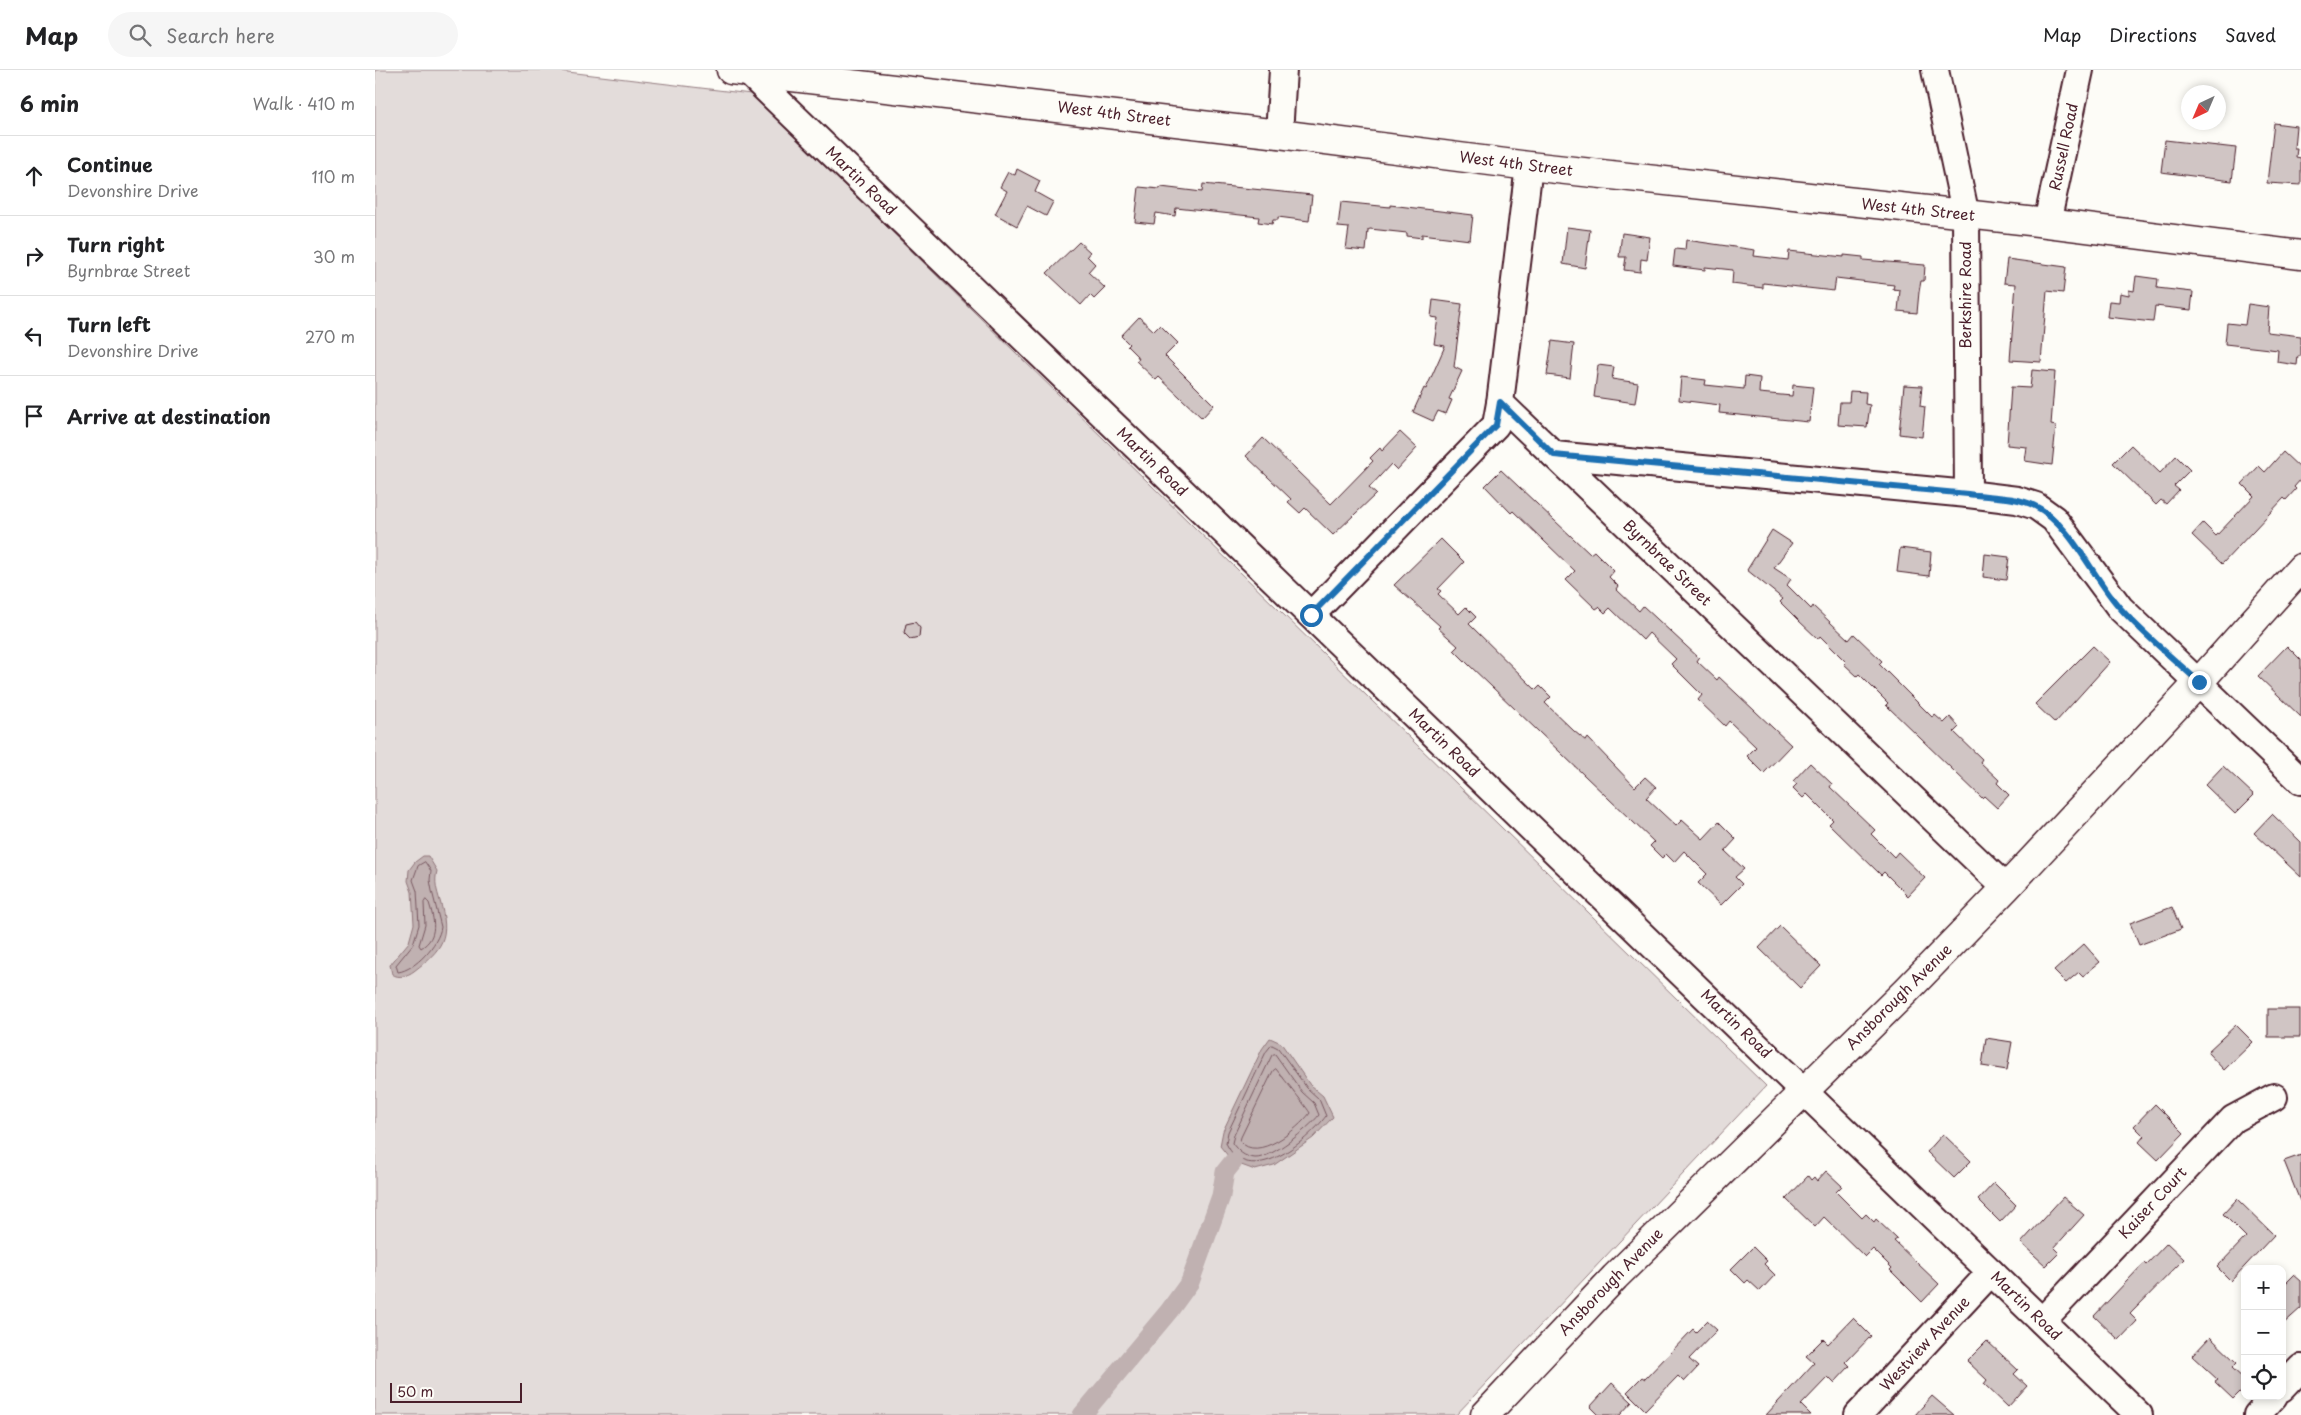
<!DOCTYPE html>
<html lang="en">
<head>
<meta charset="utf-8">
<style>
	body { margin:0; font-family:"Playpen Sans",sans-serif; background:#f6f6f6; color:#202124 }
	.controls { position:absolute; right:15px; bottom:15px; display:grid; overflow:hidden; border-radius:10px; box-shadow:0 2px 8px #0003 }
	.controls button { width:45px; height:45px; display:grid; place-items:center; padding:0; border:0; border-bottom:1px solid #e0e0e0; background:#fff; color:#202124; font:25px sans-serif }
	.compass { position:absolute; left:1806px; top:15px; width:45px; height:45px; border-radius:50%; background:#fff; box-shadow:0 2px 8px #0003; rotate:224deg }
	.scale { position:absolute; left:15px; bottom:12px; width:132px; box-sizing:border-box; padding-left:5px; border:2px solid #4a1f2b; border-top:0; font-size:14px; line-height:18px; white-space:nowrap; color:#4a1f2b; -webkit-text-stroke:4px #fdfcf7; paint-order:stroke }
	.stop { position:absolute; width:15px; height:15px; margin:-11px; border:4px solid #1f6fb2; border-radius:50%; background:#fff }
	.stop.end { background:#1f6fb2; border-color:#fff; box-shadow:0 1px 5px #0008 }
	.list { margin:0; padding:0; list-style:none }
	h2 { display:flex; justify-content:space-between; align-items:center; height:65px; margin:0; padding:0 20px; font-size:21px }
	h2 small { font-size:16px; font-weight:400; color:#757577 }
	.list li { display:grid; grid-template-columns:32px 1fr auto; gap:15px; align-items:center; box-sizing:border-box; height:80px; padding:0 20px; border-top:1px solid #e0e0e0 }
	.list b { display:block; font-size:19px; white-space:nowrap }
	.list p { margin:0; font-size:16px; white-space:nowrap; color:#757577 }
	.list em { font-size:16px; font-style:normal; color:#757577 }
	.icon { flex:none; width:28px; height:28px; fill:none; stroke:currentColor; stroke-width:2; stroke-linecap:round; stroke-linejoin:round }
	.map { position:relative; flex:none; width:1926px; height:1345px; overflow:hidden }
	header { display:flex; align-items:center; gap:30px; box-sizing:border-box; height:70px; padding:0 25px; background:#fff; border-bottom:1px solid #e0e0e0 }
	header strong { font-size:24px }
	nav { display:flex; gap:28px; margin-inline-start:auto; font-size:18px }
	.search { width:350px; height:45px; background:#f6f6f6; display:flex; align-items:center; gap:12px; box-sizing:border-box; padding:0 18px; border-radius:28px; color:#757577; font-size:19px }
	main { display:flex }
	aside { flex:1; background:#fff }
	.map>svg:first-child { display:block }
	.green { fill:#e3dcda; stroke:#967e82 }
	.water { fill:#c0b1b1; stroke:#91777b }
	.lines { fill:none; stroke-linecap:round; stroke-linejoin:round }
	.shore { stroke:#795961; stroke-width:1 }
	.canal { stroke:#c0b1b1; stroke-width:19 }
	.building { fill:#d0c5c4; stroke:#4a1f2b }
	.minor-casing { stroke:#4a1f2b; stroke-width:30 }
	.major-casing { stroke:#4a1f2b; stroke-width:31 }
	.minor { stroke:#fdfcf7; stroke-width:26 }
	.major { stroke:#fdfcf7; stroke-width:28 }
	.route { stroke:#1f6fb2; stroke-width:6 }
	.labels { text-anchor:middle; stroke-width:4.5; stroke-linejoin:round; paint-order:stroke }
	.street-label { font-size:15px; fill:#4a1f2b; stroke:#fdfcf7 }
</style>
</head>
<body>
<header>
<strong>Map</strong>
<div class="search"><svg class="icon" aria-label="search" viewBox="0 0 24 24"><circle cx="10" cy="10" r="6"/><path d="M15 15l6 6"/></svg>Search here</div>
<nav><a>Map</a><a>Directions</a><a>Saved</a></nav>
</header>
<main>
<aside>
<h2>6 min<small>Walk · 410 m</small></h2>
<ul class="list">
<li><svg class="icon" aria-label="ahead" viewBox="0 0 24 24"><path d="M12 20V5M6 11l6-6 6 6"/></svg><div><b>Continue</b><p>Devonshire Drive</p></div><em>110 m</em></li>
<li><svg class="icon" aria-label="right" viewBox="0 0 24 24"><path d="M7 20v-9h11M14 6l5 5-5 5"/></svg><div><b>Turn right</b><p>Byrnbrae Street</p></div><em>30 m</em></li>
<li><svg class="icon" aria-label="left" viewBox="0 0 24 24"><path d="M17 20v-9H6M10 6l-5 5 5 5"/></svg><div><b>Turn left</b><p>Devonshire Drive</p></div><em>270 m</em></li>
<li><svg class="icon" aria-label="arrive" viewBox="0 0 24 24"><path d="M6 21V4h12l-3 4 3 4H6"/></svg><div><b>Arrive at destination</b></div></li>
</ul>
</aside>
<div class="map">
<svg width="1926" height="1345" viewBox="0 0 1926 1345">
	<rect width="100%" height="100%" fill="#fdfcf7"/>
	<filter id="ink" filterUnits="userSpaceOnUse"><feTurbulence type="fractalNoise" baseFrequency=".02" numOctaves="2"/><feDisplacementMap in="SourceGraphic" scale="10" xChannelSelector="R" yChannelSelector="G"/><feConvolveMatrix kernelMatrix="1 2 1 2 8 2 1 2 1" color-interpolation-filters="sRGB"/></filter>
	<g filter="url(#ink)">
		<polygon class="green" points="0,0 176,0 376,24 1391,1016 1081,1345 0,1345"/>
		<g class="water">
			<path d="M48,786H53L62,801C59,812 62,821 65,831C76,867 68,879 39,901C32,906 24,909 17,904L15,895L34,872L39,854L37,822L33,811L34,800L40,792Z"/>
			<polygon points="895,968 906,973 935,1015 948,1026 958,1047 938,1068 899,1095 880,1100 858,1092 845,1076 848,1061 887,979"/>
		</g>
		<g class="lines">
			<g class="shore">
				<path d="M50,792L56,801L55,810L57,821L66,857C64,874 40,900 23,902L21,895L38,874L44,855L42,821L38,810L43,796Z"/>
				<path d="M51,830L54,833C59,849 64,867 46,878L44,875L50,855L49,833Z"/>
				<path d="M897,975L903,978L932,1018L944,1029L951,1046C932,1072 873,1120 851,1073L853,1062L891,982Z"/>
				<path d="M900,984L927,1022L939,1033L944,1045C934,1058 896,1089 880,1088C869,1087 863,1081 857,1073L859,1065L897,985Z"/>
				<path d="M901,999C905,1004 934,1040 935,1043C923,1059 882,1093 865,1071L866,1067L898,1001Z"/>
			</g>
			<polyline class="canal" points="707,1345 794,1241 815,1212 846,1126 850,1102 858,1092"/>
		</g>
		<g class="building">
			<polygon points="1899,53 1921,56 1919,78 1922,78 1921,87 1926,88 1926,115 1892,113"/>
			<polygon points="1790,70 1861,78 1857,111 1786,102"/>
			<polygon points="642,99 665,111 660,122 678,132 671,146 652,136 642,156 620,144 632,121 625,117 633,102 640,105"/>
			<polygon points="828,114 937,125 934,151 903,147 903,150 898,150 897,154 883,152 884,147 801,138 800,146 781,143 779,154 760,152 764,117 785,119 786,117 827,122"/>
			<polygon points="966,132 1015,137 1015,135 1098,145 1095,170 1047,164 1047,168 1032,166 1032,163 995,159 993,160 991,181 971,179 974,158 963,157"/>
			<polygon points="1192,157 1215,160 1210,198 1188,194"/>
			<polygon points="1247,163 1275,167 1272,190 1266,189 1265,202 1249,200 1251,187 1244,187"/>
			<polygon points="1311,170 1380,180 1379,186 1413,190 1414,181 1469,187 1469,185 1488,187 1488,190 1550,195 1549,211 1546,211 1544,222 1542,243 1523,241 1525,220 1518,219 1519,215 1461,208 1459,221 1388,213 1388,218 1357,214 1358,200 1330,197 1330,200 1298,196 1300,179 1310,180"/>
			<polygon points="704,172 715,182 712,186 720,194 713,202 730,218 719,229 715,225 706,235 672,203"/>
			<polygon points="1632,189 1691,197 1688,223 1672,221 1666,292 1635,290 1641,214 1629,213"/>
			<polygon points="1761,206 1783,209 1782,218 1818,222 1816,240 1780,236 1778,252 1732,247 1734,231 1744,232 1745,223 1754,225 1754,220 1759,221"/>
			<polygon points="1058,230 1087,234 1079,297 1087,301 1074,329 1077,330 1071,344 1063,341 1058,351 1038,342 1049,318 1051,319 1070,276 1059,274 1063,248 1056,247"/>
			<polygon points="1873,234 1894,237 1892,262 1926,266 1926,286 1923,286 1922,295 1902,292 1903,280 1850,274 1852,253 1870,255"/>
			<polygon points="764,247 779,261 785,255 803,273 790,286 839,335 827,348 784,307 781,310 761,291 764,289 762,286 752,276 754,274 746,266"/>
			<polygon points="1177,271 1199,274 1195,308 1172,305"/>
			<polygon points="1223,295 1239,297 1237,309 1263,313 1260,333 1219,327"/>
			<polygon points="1657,300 1680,302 1676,355 1681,356 1677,395 1650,391 1652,377 1632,375 1636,317 1655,318"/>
			<polygon points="1370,306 1385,308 1384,323 1417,326 1418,315 1438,317 1434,352 1344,343 1345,335 1304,330 1306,307 1331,310 1330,315 1369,319"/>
			<polygon points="1529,315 1547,316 1545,336 1550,337 1547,367 1524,364"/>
			<polygon points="1475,321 1491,322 1490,334 1495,335 1492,357 1463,355 1465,332 1474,332"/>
			<polygon points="1025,362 1042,378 1022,400 1016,394 994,418 1001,424 958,465 930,438 925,443 913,432 916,429 871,386 888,368 956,434 998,391 995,388 1005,378 1007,381"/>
			<polygon points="1756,375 1785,403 1801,386 1815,400 1799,416 1804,420 1791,434 1786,430 1781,435 1738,393"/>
			<polygon points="1908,382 1926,399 1926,409 1919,417 1921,419 1911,430 1909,428 1847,494 1817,465 1828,453 1841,466 1879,426 1867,414 1884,396 1890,402"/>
			<polygon points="1126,400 1215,484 1219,481 1239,501 1234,507 1243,516 1241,519 1264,541 1268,536 1324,588 1322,591 1342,610 1344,607 1416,675 1389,703 1372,686 1381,677 1354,651 1350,656 1323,630 1327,625 1296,594 1301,589 1274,563 1268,570 1235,538 1230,543 1224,537 1221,539 1191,510 1200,501 1138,441 1136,443 1110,416"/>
			<polygon points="1397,460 1417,473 1399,498 1416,509 1412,515 1436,539 1438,536 1474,570 1479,564 1507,591 1504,594 1558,648 1560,645 1569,653 1575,647 1584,657 1579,662 1607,689 1605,692 1624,710 1622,713 1634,725 1622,738 1609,726 1607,728 1579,701 1511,635 1513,633 1484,604 1482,606 1469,594 1471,592 1445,566 1443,569 1424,551 1405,532 1408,529 1372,500"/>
			<polygon points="1066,469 1089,492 1063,519 1066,521 1063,524 1084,544 1091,537 1101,547 1094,554 1161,620 1165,616 1176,627 1170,633 1199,661 1211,671 1213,668 1260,717 1270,707 1281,717 1271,728 1301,756 1307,750 1328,769 1344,752 1361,769 1350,781 1369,799 1360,807 1367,814 1346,835 1323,813 1332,804 1309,781 1299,792 1291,784 1287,788 1275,776 1279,772 1094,595 1079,580 1083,576 1063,558 1065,556 1019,515"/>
			<polygon points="1525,478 1556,482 1554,506 1522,502"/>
			<polygon points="1610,484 1634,487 1631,510 1608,507"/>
			<polygon points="540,552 545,558 544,567 535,569 529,563 531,554"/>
			<polygon points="1718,576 1735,592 1680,653 1660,634"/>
			<polygon points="1912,576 1926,590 1926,647 1883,606"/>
			<polygon points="1435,693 1457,714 1455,717 1500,760 1496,764 1519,787 1523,782 1550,808 1533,826 1509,802 1506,805 1454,754 1458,750 1432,724 1428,728 1418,718 1422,714 1418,711"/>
			<polygon points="1848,696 1879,725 1860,744 1830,715"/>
			<polygon points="1897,744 1926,772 1926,807 1879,763"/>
			<polygon points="1797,837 1806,859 1764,875 1755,853"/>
			<polygon points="1405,856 1446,896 1425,918 1384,878"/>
			<polygon points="1709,874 1725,892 1708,906 1704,902 1691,913 1679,901"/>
			<rect x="1893" y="939" width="32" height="28"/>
			<polygon points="1861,955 1878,972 1849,1000 1832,982"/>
			<polygon points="1611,968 1637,972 1632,1000 1607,996"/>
			<polygon points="1780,1034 1809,1063 1783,1090 1764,1072 1769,1066 1759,1056"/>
			<polygon points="1568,1064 1596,1091 1579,1108 1552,1082"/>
			<polygon points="1926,1085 1926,1131 1925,1131 1909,1091"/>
			<polygon points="1451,1101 1467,1116 1461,1122 1487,1148 1491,1144 1499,1152 1501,1149 1522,1169 1519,1171 1564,1214 1547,1232 1515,1200 1517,1198 1498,1179 1490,1187 1449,1147 1440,1157 1411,1129 1433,1106 1436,1110 1439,1107 1442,1111"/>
			<polygon points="1619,1113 1641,1135 1625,1152 1603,1130"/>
			<polygon points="1688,1127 1709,1145 1679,1178 1684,1183 1671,1196 1646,1173"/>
			<polygon points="1862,1129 1899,1165 1856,1211 1842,1197 1871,1167 1848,1144"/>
			<polygon points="1792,1173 1809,1189 1755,1244 1762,1251 1744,1270 1719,1246 1769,1193 1771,1195"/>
			<polygon points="1378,1177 1392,1191 1389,1194 1400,1205 1385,1221 1373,1210 1370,1213 1356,1199"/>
			<polygon points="1919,1205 1926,1211 1926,1238 1907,1255 1907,1217"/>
			<polygon points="1478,1248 1496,1266 1471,1292 1475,1296 1459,1313 1453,1307 1426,1335 1436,1345 1391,1345 1439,1293 1431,1286 1448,1269 1453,1274"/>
			<polygon points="1332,1251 1342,1260 1314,1289 1323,1297 1309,1312 1303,1306 1270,1340 1252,1322 1267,1307 1270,1309 1318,1259 1321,1262"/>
			<polygon points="1835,1267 1862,1293 1857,1298 1870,1310 1870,1317 1858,1329 1840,1312 1843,1310 1817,1286"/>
			<polygon points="1612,1271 1643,1300 1639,1304 1652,1316 1633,1337 1609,1314 1612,1310 1592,1291"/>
			<polygon points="1237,1313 1257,1332 1245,1345 1223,1345 1215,1337"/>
			<polygon points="1557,1326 1579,1345 1540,1345"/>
		</g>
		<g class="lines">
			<defs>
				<g id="minor">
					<polyline points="375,0 373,2 1764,1345"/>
					<polyline points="1560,0 1591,146 1593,424"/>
					<polyline points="904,64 908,0"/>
					<polyline points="1154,96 1125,333 1631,818"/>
					<polyline points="1672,153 1705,0"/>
					<polyline points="1179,385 1593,424 1642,430 1661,436 1679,449 1745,538 1926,711"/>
					<polyline points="936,545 1121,355 1125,333"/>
					<polyline points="1667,1251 1858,1049 1899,1027"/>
					<polyline points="1907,1318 1926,1298"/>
					<polyline points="1483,1345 1616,1202"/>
					<polyline points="1882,1345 1899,1326"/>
				</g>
				<g id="major">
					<polyline points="356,0 904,64 1154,96 1672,153 1926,185"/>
					<polyline points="1110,1345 1240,1207 1531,921 1631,818 1824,612 1926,498"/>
				</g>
			</defs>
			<use href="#minor" class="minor-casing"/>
			<use href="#major" class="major-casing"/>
			<use href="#minor" class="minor"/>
			<use href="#major" class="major"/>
		</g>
	</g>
	<g class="lines" filter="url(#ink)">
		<path class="route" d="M936,545L1121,355L1125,332L1179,385L1593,424C1614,427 1641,426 1660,436C1697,454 1718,509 1746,539C1769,565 1798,588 1824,612"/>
	</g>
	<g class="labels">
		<g class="street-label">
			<text transform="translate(739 44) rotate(7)" y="5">West 4th Street</text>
			<text transform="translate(1689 77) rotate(-78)" y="5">Russell Road</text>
			<text transform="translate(1141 94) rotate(7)" y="5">West 4th Street</text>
			<text transform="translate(486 111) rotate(44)" y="5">Martin Road</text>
			<text transform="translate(1543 140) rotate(6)" y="5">West 4th Street</text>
			<text transform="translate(1591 225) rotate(-90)" y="5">Berkshire Road</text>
			<text transform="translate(777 392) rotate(44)" y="5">Martin Road</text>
			<text transform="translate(1292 493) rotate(44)" y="5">Byrnbrae Street</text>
			<text transform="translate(1069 673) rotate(44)" y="5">Martin Road</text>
			<text transform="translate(1524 927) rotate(-45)" y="5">Ansborough Avenue</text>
			<text transform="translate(1361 954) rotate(44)" y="5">Martin Road</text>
			<text transform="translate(1778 1133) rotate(-47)" y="5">Kaiser Court</text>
			<text transform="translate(1236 1212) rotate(-46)" y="5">Ansborough Avenue</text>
			<text transform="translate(1651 1236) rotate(44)" y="5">Martin Road</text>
			<text transform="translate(1550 1274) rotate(-47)" y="5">Westview Avenue</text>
		</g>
	</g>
</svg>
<div class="controls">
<button>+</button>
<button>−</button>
<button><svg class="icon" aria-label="locate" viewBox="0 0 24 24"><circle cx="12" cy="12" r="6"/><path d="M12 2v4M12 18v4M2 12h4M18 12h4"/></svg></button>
</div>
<svg class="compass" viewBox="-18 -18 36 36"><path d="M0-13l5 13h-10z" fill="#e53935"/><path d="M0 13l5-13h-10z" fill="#757577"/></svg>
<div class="scale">50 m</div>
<div class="stop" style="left:936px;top:545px"></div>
<div class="stop end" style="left:1824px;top:612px"></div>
</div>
</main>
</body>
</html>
